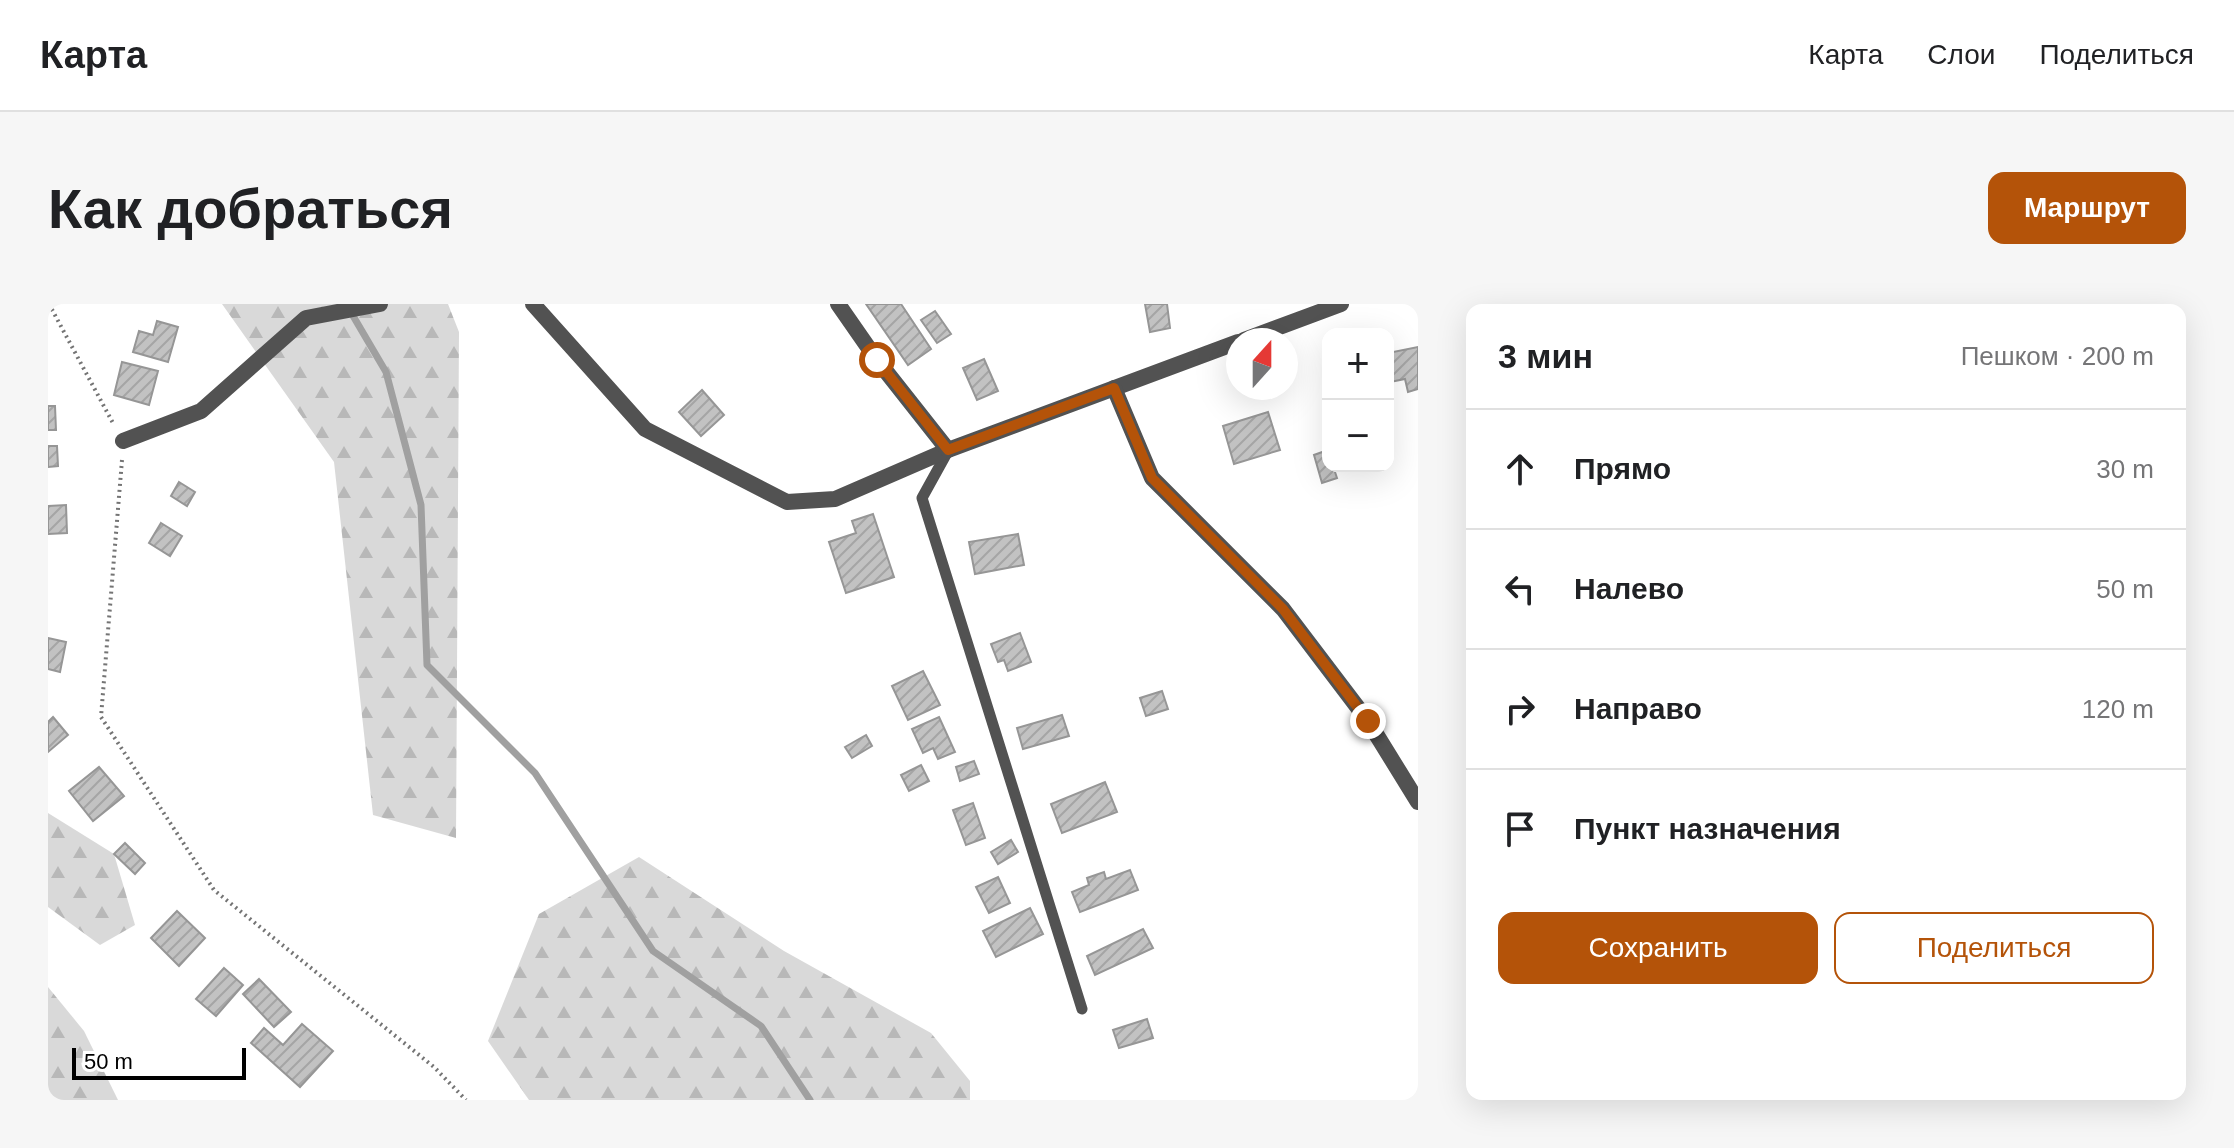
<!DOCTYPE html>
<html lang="ru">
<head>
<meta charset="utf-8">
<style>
	body { margin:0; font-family:Helvetica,sans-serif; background:#f6f6f6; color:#202124 }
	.controls { position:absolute; right:24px; top:24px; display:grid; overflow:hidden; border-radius:16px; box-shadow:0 8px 32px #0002 }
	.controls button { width:72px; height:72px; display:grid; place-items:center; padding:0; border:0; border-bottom:2px solid #e0e0e0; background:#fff; color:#202124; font:40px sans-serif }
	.compass { position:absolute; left:1178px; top:24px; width:72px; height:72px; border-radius:50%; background:#fff; box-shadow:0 8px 32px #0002; rotate:21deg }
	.scale { position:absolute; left:24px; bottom:20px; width:174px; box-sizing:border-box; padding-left:8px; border:4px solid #000; border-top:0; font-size:22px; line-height:28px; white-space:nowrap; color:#000; -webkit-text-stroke:6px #fff; paint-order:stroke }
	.stop { position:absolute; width:24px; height:24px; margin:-18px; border:6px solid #b45309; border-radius:50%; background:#fff }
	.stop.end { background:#b45309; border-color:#fff; box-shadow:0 2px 8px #0008 }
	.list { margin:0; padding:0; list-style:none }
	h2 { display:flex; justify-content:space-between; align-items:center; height:104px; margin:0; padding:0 32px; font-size:34px }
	h2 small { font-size:26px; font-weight:400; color:#757577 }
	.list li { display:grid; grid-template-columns:52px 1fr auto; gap:24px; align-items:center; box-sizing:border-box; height:120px; padding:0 32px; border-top:2px solid #e0e0e0 }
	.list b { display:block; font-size:30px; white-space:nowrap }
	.list em { font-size:26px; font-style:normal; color:#757577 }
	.actions { display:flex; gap:16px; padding:24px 32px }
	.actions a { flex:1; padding:18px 0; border:2px solid #b45309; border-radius:16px; text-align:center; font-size:28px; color:#b45309 }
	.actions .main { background:#b45309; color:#fff }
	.icon { flex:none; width:44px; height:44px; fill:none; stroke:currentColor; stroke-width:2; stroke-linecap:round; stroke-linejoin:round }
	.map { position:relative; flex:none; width:1370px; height:796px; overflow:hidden; border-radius:16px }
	header { display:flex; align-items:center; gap:48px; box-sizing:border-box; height:112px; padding:0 40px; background:#fff; border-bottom:2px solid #e0e0e0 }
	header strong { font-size:38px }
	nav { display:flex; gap:44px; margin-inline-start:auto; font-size:28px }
	.intro { display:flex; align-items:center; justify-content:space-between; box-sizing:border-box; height:192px; padding:0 48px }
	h1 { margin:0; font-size:56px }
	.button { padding:20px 36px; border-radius:16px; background:#b45309; color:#fff; font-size:28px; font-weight:700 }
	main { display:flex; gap:48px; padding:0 48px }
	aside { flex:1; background:#fff; border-radius:16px; box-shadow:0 8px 32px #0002 }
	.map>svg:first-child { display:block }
	.forest { fill:url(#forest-firs) }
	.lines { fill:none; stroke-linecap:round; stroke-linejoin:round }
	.stream { stroke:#a0a0a0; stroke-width:7 }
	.building { fill:url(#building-hatch); stroke:#969696; stroke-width:2 }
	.path { stroke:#747474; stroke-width:4; stroke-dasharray:2 4; stroke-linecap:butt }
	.service { stroke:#525252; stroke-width:11 }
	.minor { stroke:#525252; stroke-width:16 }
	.route { stroke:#b45309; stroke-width:10 }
</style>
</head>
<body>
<header>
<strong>Карта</strong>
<nav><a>Карта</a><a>Слои</a><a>Поделиться</a></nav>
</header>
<div class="intro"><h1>Как добраться</h1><a class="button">Маршрут</a></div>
<main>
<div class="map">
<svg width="1370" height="796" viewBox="0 0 1370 796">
	<defs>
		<pattern id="forest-firs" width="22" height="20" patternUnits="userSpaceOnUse" patternTransform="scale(2)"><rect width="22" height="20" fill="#d9d9d9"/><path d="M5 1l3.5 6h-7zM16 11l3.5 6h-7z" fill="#b8b8b8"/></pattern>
		<pattern id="building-hatch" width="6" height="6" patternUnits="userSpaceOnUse" patternTransform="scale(2)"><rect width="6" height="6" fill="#c2c2c2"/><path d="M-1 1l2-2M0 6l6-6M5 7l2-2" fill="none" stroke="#a5a5a5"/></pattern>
	</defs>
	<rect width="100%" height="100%" fill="#fff"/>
	<g class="forest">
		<polygon points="174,0 400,0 411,28 408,534 325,511 286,158"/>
		<polygon points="0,509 66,550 87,621 52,641 0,603"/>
		<polygon points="591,553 736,647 883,729 922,777 922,796 481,796 440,737 491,610"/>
		<polygon points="0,683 36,727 70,796 0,796"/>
	</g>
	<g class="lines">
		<polyline class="stream" points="301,5 338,68 373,201 379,361 487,469 605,647 713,722 762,796"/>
	</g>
	<g class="building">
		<polygon points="818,0 853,0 883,45 860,61"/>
		<polygon points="1097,0 1119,0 1122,24 1102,28"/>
		<polygon points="887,7 903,30 889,39 873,16"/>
		<polygon points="109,17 130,23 120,58 85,48 91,27 105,31"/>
		<polygon points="1370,43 1370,85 1360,88 1357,75 1342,78 1340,49"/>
		<polygon points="936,55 950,87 929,96 915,64"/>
		<polygon points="74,58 110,67 101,101 66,91"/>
		<polygon points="654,86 676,111 653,132 631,108"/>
		<polygon points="0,102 7,102 8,126 0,126"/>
		<polygon points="1220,108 1232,146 1186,160 1175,122"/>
		<polygon points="0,142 9,142 10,162 0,163"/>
		<polygon points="1280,146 1280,162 1285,162 1289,174 1274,179 1266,151"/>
		<polygon points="131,178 147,188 139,202 123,192"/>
		<polygon points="18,201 19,229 0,230 0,202"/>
		<polygon points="825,210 846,273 798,289 781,238 808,229 804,217"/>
		<polygon points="113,219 134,232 122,252 101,239"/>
		<polygon points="970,230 976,261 927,270 921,238"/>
		<polygon points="972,329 983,358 960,367 956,356 950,358 943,340"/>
		<polygon points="0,334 18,338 12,368 0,365"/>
		<polygon points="875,367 892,401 860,416 844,382"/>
		<polygon points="1114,387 1120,405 1098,412 1092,394"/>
		<polygon points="1014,411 1021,432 975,445 969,424"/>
		<polygon points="5,413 20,431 0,448 0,418"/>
		<polygon points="891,413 907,448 890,455 885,444 875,449 864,425"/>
		<polygon points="818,431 824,442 804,454 797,443"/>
		<polygon points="926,457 931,470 912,477 908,463"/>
		<polygon points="873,461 881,477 861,487 853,471"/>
		<polygon points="51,463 76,492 45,517 21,487"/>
		<polygon points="1057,478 1069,508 1014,529 1003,500"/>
		<polygon points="925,499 937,534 918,541 905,506"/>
		<polygon points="963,536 970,548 950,560 943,548"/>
		<polygon points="77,539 97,559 87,570 66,550"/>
		<polygon points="1082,566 1090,586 1032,608 1024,588 1041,581 1039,574 1056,568 1058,575"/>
		<polygon points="950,573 962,599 941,609 928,583"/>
		<polygon points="982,604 995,630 948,653 935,627"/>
		<polygon points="129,607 157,634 131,662 103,634"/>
		<polygon points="1095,625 1105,644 1047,671 1039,652"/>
		<polygon points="176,664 195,681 168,712 148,695"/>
		<polygon points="211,675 243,708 226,723 195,690"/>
		<polygon points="1099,715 1105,734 1071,744 1065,726"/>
		<polygon points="254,720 285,747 252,783 203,739 216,724 235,741"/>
	</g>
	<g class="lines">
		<g class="path">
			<polyline points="1,0 66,121"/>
			<polyline points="74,156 53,413 166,586 386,763 418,796"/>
		</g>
		<polyline class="service" points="900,147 874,194 1034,705"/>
		<g class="minor">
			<polyline points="485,0 597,125 739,198 787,195 900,146 1190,38"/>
			<polyline points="790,0 829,56 900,146"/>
			<polyline points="1196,36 1293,0"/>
			<polyline points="1066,84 1104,174 1235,305 1320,417 1370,498"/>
			<polyline points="75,137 153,107 258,14 332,0"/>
		</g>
	</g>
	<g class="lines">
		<polyline class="route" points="829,56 900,146 1066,84 1104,174 1235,305 1320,417"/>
	</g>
</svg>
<div class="controls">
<button>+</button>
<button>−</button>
</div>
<svg class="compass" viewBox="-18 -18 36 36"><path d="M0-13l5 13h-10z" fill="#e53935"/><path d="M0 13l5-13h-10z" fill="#757577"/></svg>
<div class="scale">50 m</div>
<div class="stop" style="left:829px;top:56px"></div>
<div class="stop end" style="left:1320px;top:417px"></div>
</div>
<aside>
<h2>3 мин<small>Пешком · 200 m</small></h2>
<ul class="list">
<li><svg class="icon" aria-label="ahead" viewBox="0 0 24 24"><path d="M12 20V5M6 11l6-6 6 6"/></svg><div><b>Прямо</b></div><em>30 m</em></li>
<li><svg class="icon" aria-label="left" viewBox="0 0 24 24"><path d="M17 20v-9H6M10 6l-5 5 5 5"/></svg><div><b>Налево</b></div><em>50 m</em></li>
<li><svg class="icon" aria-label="right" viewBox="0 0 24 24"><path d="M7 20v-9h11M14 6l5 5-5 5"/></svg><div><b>Направо</b></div><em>120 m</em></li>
<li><svg class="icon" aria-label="arrive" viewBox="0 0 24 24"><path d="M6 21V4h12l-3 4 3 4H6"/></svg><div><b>Пункт назначения</b></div></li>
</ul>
<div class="actions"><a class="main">Сохранить</a><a>Поделиться</a></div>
</aside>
</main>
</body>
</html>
